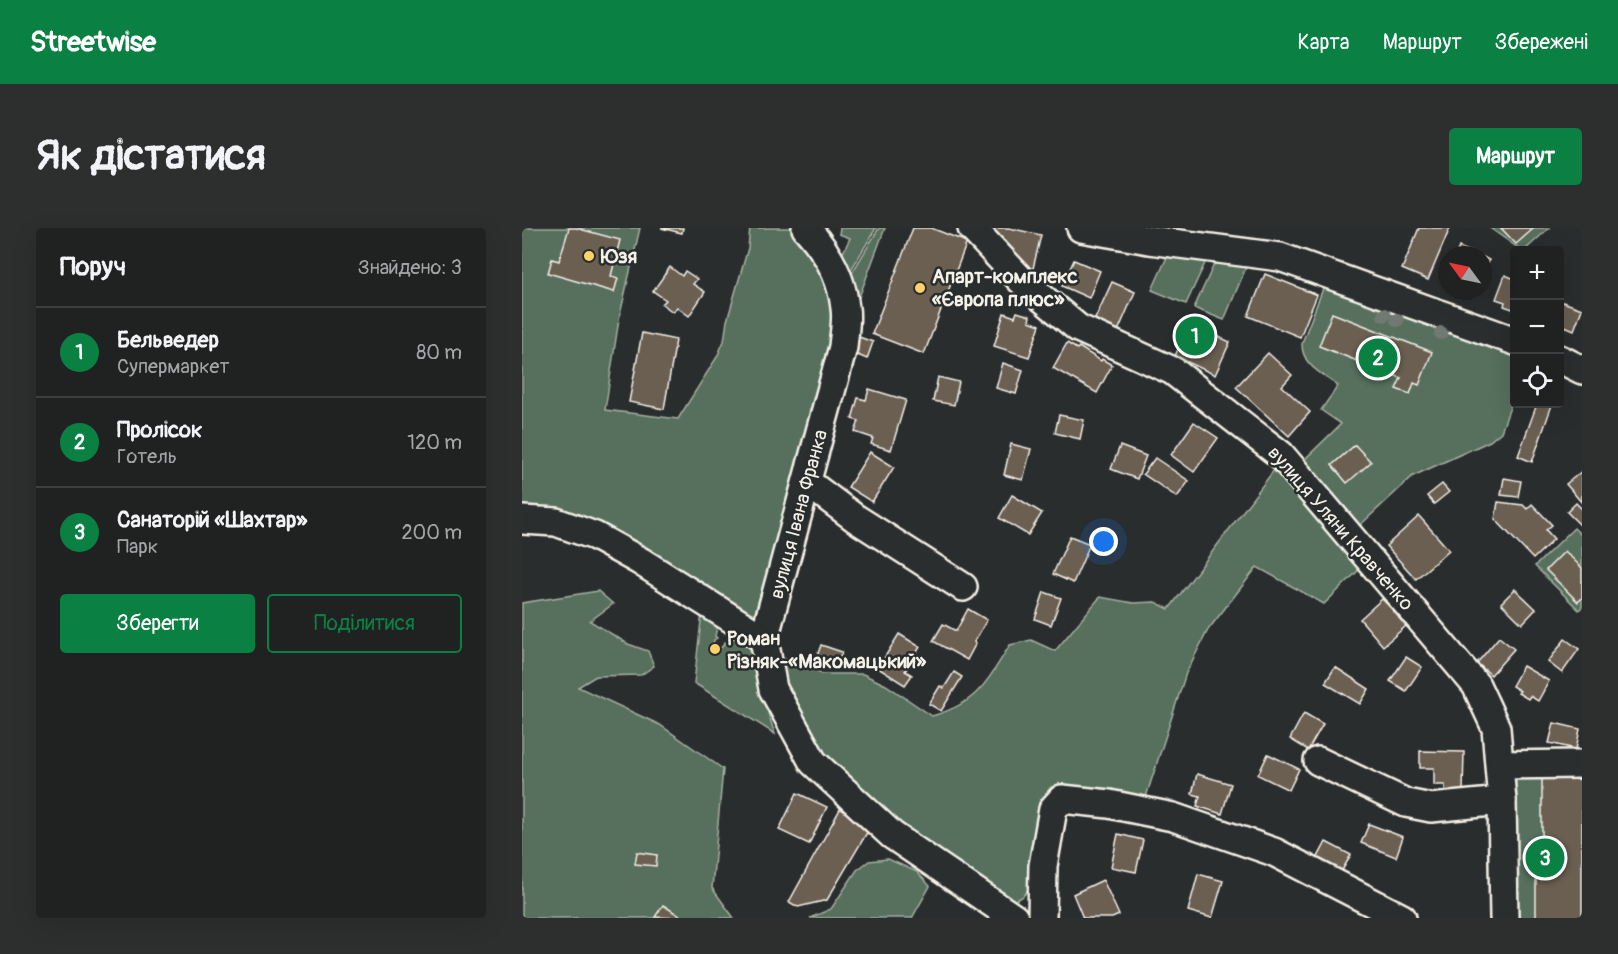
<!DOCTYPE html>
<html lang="uk">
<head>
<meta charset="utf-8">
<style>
	body { margin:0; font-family:Pangolin,sans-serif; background:#2d2f2f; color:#f1f3f6 }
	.controls { position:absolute; right:18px; top:18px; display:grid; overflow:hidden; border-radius:6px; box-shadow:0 6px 24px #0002 }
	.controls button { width:54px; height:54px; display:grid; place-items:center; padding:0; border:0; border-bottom:2px solid #3d3f40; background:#202222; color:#f1f3f6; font:30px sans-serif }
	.compass { position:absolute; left:916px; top:18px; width:54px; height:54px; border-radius:50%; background:#202222; box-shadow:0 6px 24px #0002; rotate:303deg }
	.you { position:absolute; left:582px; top:314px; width:21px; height:21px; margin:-15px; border:4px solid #fff; border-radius:50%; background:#1a73e8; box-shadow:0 0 0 9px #1a73e833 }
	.badge { display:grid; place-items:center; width:39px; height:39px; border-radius:50%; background:#0b8043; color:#fff; font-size:20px; font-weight:700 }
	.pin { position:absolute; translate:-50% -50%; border:3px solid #fff; box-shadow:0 2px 6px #0006 }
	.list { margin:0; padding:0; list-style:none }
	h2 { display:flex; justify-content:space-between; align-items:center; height:78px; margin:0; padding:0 24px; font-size:26px }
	h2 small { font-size:20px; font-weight:400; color:#a2a4a5 }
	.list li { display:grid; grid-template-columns:39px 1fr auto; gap:18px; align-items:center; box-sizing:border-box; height:90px; padding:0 24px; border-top:2px solid #3d3f40 }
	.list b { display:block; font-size:22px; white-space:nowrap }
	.list p { margin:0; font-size:20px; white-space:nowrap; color:#a2a4a5 }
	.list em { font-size:20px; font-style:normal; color:#a2a4a5 }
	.actions { display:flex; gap:12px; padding:18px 24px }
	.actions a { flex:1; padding:14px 0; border:2px solid #0b8043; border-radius:6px; text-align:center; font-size:21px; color:#0b8043 }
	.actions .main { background:#0b8043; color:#fff }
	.icon { flex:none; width:33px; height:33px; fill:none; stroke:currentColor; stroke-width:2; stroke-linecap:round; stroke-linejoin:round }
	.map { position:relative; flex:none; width:1060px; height:690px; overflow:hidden; border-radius:6px }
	header { display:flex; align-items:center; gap:36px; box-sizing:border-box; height:84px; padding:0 30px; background:#0b8043; color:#fff }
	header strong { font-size:28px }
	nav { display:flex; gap:33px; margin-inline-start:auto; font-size:21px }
	.intro { display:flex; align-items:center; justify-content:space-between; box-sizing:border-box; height:144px; padding:0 36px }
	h1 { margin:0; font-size:42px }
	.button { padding:15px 27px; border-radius:6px; background:#0b8043; color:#fff; font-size:21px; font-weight:700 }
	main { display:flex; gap:36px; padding:0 36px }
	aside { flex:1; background:#202222; border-radius:6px; box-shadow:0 6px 24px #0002 }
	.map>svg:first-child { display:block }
	.green { fill:#566f5d; stroke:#a5b0a2; stroke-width:1.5; fill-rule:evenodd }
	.building { fill:#6a5e51; stroke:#f4f1e8; stroke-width:1.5 }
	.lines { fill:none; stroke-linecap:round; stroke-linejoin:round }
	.minor-casing { stroke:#f4f1e8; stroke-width:32 }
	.minor { stroke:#2a2d2e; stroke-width:27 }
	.tree { fill:#727872 }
	.poi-dot { fill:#ffd166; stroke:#2a2d2e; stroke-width:2 }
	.labels { text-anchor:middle; stroke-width:5; stroke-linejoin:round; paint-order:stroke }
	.poi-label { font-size:20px; font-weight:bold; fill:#f4f1e8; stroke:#2a2d2e; text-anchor:start }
	.street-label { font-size:20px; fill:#f4f1e8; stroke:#2a2d2e }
</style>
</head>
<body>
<header>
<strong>Streetwise</strong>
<nav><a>Карта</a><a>Маршрут</a><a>Збережені</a></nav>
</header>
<div class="intro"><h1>Як дістатися</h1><a class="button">Маршрут</a></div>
<main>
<aside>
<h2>Поруч<small>Знайдено: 3</small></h2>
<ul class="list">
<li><span class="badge">1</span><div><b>Бельведер</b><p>Супермаркет</p></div><em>80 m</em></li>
<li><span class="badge">2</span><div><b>Пролісок</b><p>Готель</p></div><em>120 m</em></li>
<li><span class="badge">3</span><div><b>Санаторій «Шахтар»</b><p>Парк</p></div><em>200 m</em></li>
</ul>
<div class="actions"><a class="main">Зберегти</a><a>Поділитися</a></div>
</aside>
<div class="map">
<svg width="1060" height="690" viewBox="0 0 1060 690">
	<rect width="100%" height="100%" fill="#2a2d2e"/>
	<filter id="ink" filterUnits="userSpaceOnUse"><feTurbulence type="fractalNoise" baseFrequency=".0167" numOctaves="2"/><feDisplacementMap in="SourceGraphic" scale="12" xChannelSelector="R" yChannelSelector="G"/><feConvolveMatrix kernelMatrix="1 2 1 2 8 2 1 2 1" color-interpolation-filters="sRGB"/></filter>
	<g filter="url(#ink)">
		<g class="green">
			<polygon points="0,0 118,0 97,91 83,182 156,191 195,129 202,113 205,93 226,20 228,0 272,0 292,23 317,90 289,196 232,388 219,387 0,285"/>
			<polygon points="318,0 354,0 326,47 318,31 328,10 317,6"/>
			<polygon points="357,0 363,0 336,72 327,50"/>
			<polygon points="968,0 1027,0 1003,22 999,22"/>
			<polygon points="645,29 684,33 664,76 630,62"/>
			<polygon points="694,32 725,37 702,92 672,80"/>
			<path d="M802,58L992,127V168L979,204L968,213L891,248L834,301L781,238L784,230L819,196L799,182L816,158C801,146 779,137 780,115ZM833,217L848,235L825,254L810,237Z"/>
			<path d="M752,242L766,253L840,339L802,376L735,339L686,402L664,445L622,575L554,560L529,559C514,573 512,631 509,653C505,665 503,669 491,673L376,603L299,530L258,457L254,433L275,428L300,446H341L364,457L410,488C456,475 464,455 488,417L509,412L533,423L578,369L611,375L633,374L647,381Z"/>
			<polygon points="1052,300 1060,308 1060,379 1057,382 1013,338"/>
			<polygon points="76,363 91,376 68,393 106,416 126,423 132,438 119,447 74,448 56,459 138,497 201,541 190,660 212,690 0,690 0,375"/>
			<polygon points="180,384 197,396 197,400 195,399 193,408 195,410 192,412 190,425 201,418 202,414 205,415 212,410 210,408 213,406 230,420 236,455 253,506 172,455"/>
			<polygon points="1020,546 1060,690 986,690 990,553 995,550"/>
			<polygon points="366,631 395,644 408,658 390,690 288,690 309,681 335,642 347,633"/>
		</g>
		<g class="building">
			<polygon points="47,0 54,0 98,12 89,48 96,50 92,64 26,45 30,31 37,33"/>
			<polygon points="139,0 161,0 160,5"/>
			<polygon points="391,0 409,0 445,14 402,126 350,106"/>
			<polygon points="461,0 487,0 519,7 509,49"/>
			<polygon points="897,0 928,0 906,52 880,41"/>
			<polygon points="979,0 1012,0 994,16"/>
			<polygon points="937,19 955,27 934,27"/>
			<polygon points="961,29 967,32 961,46"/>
			<polygon points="552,32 578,43 567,70 540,58"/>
			<polygon points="148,39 160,48 163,43 175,51 171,56 183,64 167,88 155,79 151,84 140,76 144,72 131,63"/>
			<polygon points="743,46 795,67 778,109 726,88"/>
			<polygon points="983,47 993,51 993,82 982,78 983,74 974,71"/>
			<polygon points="590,54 613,64 596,103 572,93"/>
			<polygon points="1038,73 1060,81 1052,102 1043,98 1041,104 1038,102"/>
			<polygon points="495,84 508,88 507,93 518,97 507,129 472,118 482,85 493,89"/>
			<polygon points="810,85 910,124 897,157 892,155 888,166 874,161 879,150 797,118"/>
			<polygon points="668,95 708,114 693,147 653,128"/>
			<polygon points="120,105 154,112 142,181 107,174"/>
			<polygon points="337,109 351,114 345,131 331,125"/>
			<polygon points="545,115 555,121 557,119 579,133 580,131 590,137 575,165 531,140"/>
			<polygon points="746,125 770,147 760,158 788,184 767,208 714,159"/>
			<polygon points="481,135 501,142 494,166 474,160"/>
			<polygon points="416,149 437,154 432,177 411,173"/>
			<polygon points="347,161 384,172 369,222 349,216 351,210 333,204 337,193 330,191 336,170 344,172"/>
			<polygon points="1015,176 1030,177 1010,234 996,228"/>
			<polygon points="537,187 562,192 558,211 533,205"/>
			<polygon points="672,194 696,210 672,244 649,227"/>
			<polygon points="489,216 509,221 501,252 482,247"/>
			<polygon points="833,217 849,234 825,255 810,237"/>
			<polygon points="598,218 624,228 615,251 589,241"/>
			<polygon points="348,224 372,239 350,274 326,259"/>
			<polygon points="633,230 667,253 655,269 621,246"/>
			<polygon points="1060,243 1060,275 1044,256"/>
			<polygon points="982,250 999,253 996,269 979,267"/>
			<polygon points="920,256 927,264 912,276 905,268"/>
			<polygon points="490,267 520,285 506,307 477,290"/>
			<polygon points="976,274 1001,277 1005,281 1010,276 1030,297 1024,302 1032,311 1011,331 973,291"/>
			<polygon points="1054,275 1060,281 1060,295 1058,297 1045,284"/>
			<polygon points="897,288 927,322 894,351 864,318"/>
			<polygon points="548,308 568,316 551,355 531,346"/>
			<polygon points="1043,323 1060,340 1060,370 1056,374 1024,342"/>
			<polygon points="993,361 1014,381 1000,396 979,375"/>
			<polygon points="522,364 539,370 529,397 513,391"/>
			<polygon points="860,371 878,389 877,390 884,398 861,418 838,391"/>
			<polygon points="446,381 465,392 452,414 454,415 445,432 411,413 421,396 434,403"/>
			<polygon points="377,406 398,419 383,443 390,447 383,457 356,440"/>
			<polygon points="977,409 992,421 969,447 955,435"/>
			<polygon points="1043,411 1057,421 1040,445 1026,434"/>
			<polygon points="299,417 320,424 315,439 294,431"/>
			<polygon points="884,429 900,439 884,463 868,453"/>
			<polygon points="1001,438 1027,453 1016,473 1008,468 1006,471 996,465 998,463 990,458"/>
			<polygon points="813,439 847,461 838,476 803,455"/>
			<polygon points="432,444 440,449 419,483 407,476 418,458 422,460"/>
			<polygon points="782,485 801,496 786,522 768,511"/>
			<polygon points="1032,495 1058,501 1054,521 1027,515"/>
			<polygon points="898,523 942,524 941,563 923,563 923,557 912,557 912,540 898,540"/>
			<polygon points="746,526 777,541 767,562 736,547"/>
			<polygon points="675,546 709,556 700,586 675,578 678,568 670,566"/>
			<polygon points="1020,546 1060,546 1060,690 1014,690 1014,612 1020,612"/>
			<polygon points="275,565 305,579 287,616 257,602"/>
			<polygon points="322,574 349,598 305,672 276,679 267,674"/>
			<polygon points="847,596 881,609 874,629 839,615"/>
			<polygon points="596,606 621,612 614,644 589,639"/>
			<polygon points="804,614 829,627 818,646 794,633"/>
			<polygon points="115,624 135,627 134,638 113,636"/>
			<polygon points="676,646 701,653 690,690 666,683"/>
			<polygon points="581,652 597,687 590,690 561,690 551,666"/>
			<polygon points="141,677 158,688 157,690 133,689"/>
		</g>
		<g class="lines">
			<defs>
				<g id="minor">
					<path d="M284,0C304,22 320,50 323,80C325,92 322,106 321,119L242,411L251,461L291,534L370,607L492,690"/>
					<polyline points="450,0 500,53 556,100 651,143 759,227 954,457 974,500 980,573 982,690"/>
					<polyline points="559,0 627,12 758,29 993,113"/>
					<polyline points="1038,131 1060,142"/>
					<polyline points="285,254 333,290 441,359"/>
					<polyline points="0,292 34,294 73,308 118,333 242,411"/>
					<polyline points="796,533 884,575 909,580 980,573"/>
					<polyline points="978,537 1060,536"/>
					<polyline points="520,690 521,638 531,581 540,571 587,576 651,589 752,624 880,690"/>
				</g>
			</defs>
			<use href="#minor" class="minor-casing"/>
			<use href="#minor" class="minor"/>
		</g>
		<g class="tree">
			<circle cx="862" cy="87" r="7"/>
			<circle cx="875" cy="92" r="7"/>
			<circle cx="919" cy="105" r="7"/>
		</g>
	</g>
	<g class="poi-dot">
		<circle cx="67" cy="28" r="6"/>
		<circle cx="398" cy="60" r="6"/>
		<circle cx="193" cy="421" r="6"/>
	</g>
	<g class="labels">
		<g class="poi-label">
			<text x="79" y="35">Юзя</text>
			<text x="410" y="55">Апарт-комплекс<tspan x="410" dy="23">«Європа плюс»</tspan></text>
			<text x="205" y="417">Роман<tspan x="205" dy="23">Різняк-«Макомацький»</tspan></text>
		</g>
		<g class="street-label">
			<text transform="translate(276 286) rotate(-75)" y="7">вулиця Івана Франка</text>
			<text transform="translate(819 300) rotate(49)" y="7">вулиця Уляни Кравченко</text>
		</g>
	</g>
</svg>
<div class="controls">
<button>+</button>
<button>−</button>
<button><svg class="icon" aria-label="locate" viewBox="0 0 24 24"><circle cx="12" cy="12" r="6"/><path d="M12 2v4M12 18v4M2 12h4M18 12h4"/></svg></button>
</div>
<svg class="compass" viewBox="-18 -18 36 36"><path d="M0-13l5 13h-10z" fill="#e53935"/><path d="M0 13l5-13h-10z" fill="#a2a4a5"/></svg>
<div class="you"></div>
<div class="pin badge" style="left:673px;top:108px">1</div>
<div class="pin badge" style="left:856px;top:130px">2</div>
<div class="pin badge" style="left:1023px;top:630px">3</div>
</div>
</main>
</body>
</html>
